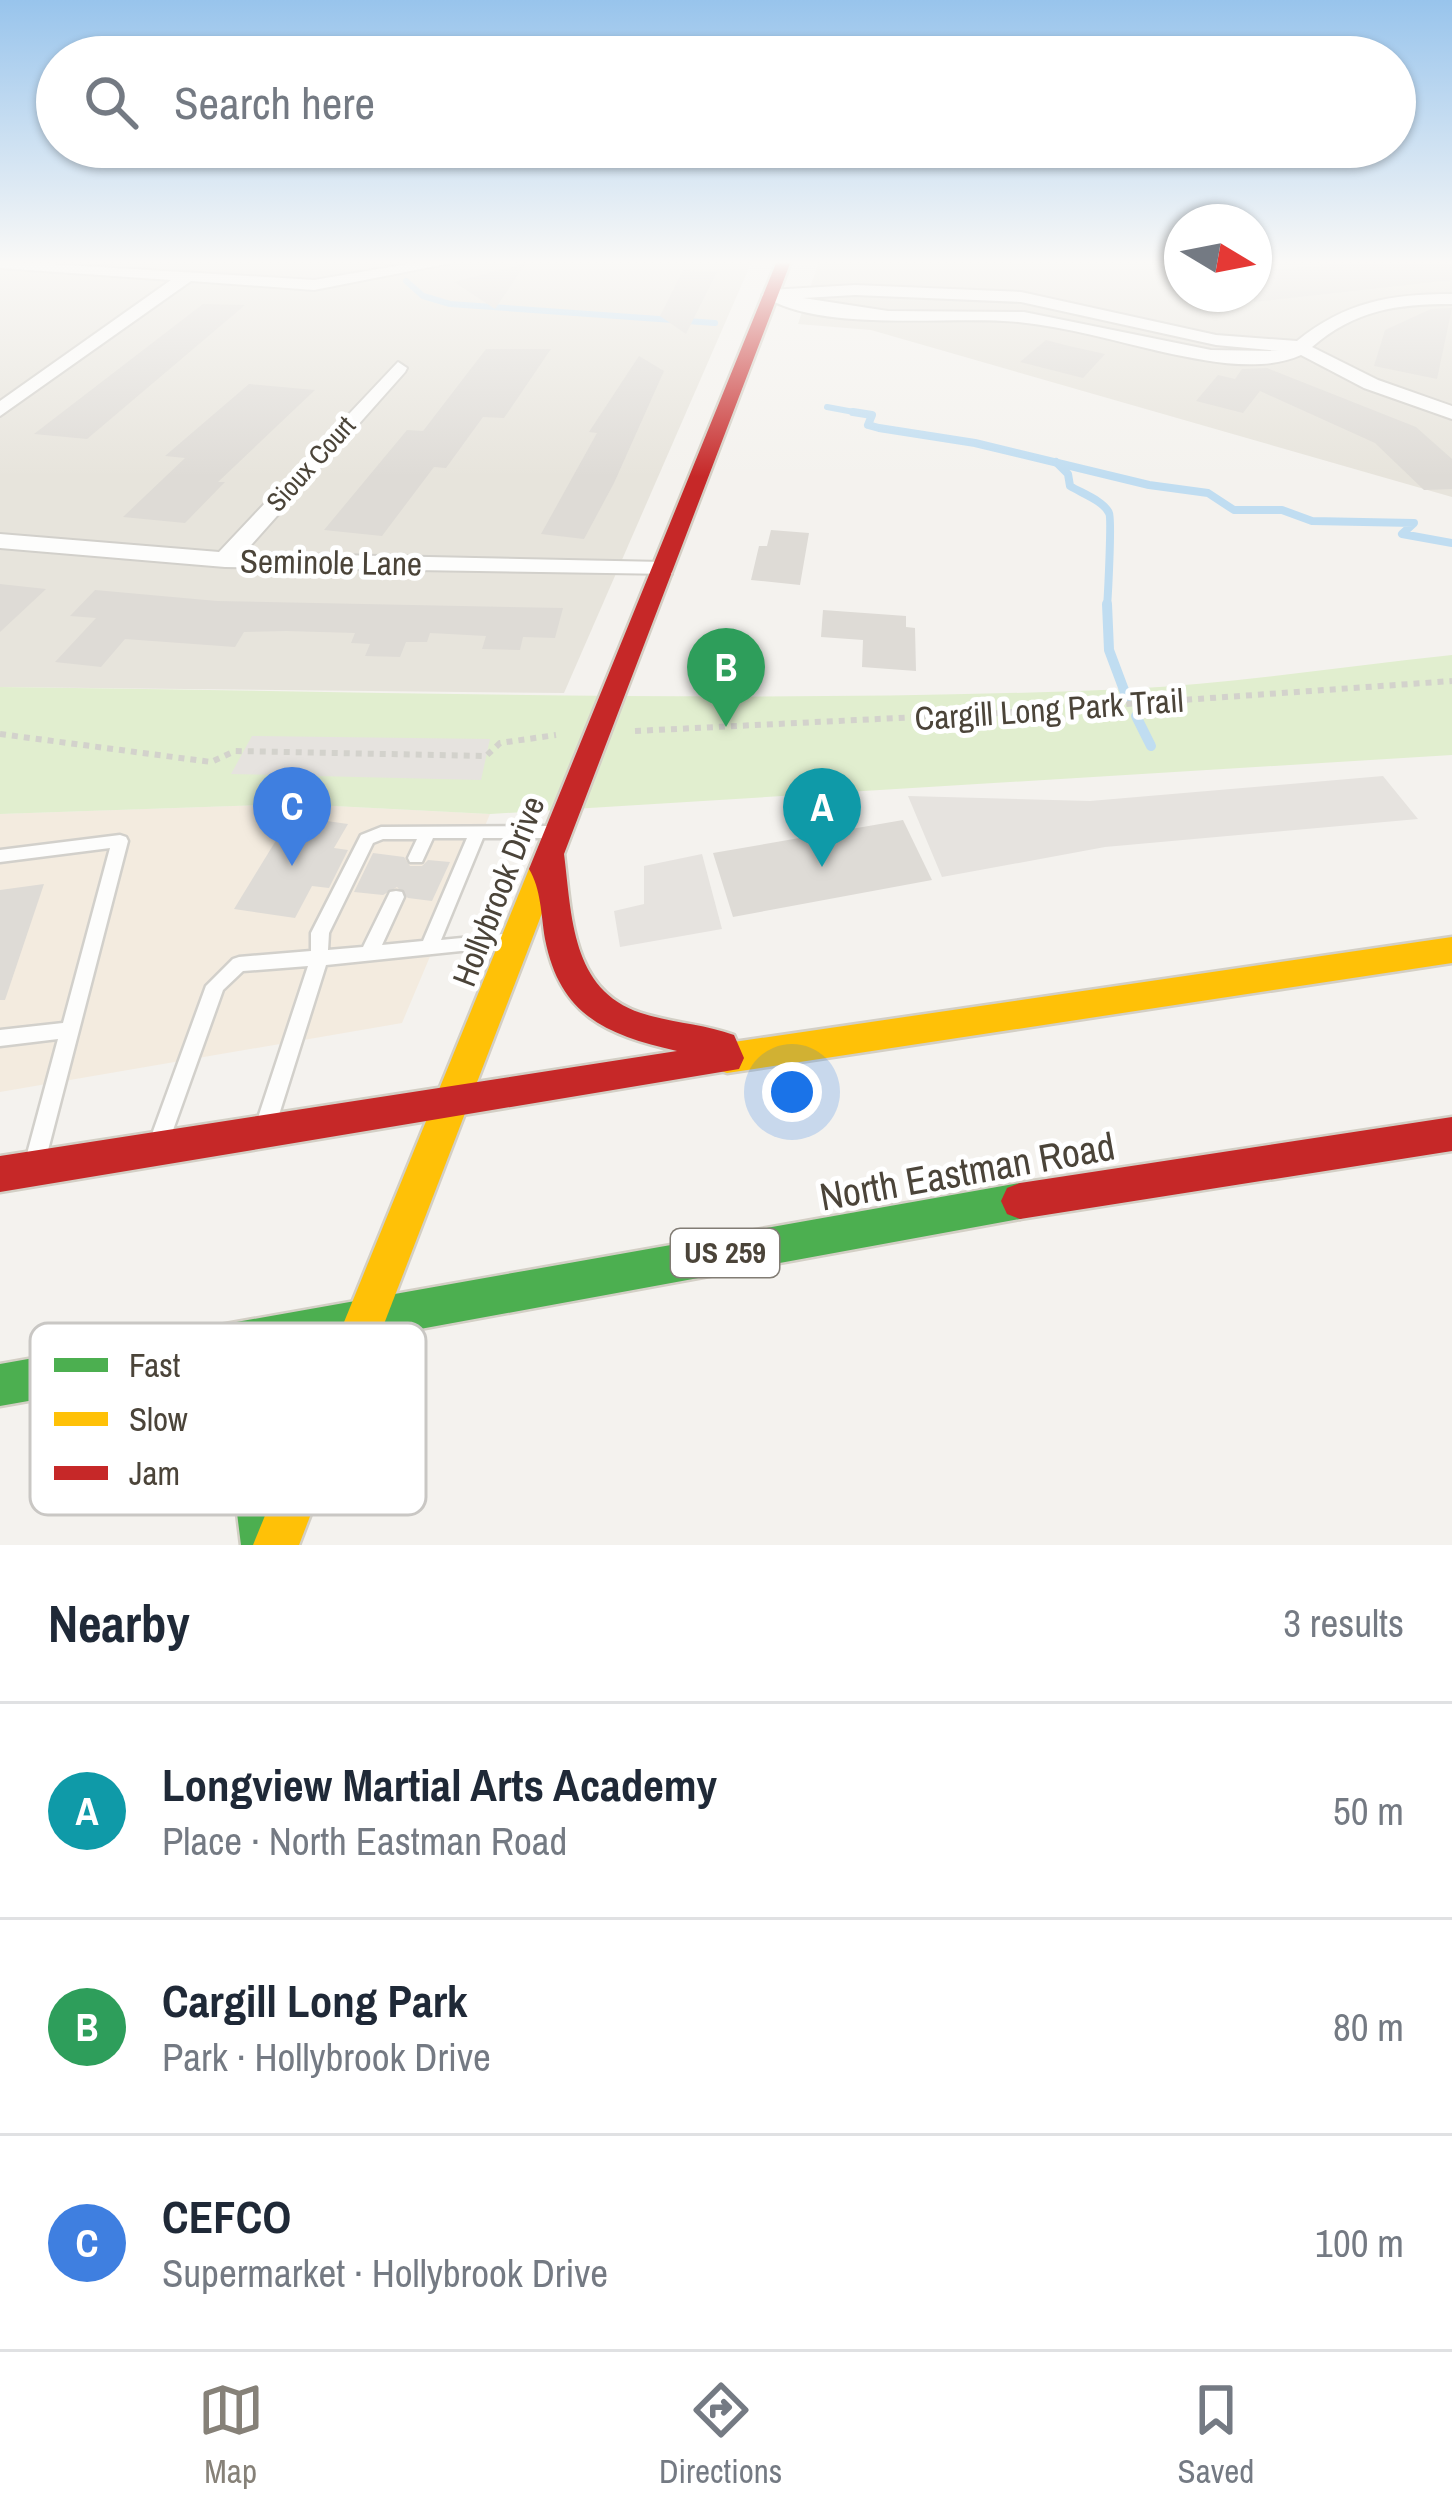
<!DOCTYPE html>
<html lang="en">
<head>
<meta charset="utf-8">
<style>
	body { margin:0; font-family:"Archivo Narrow",sans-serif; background:#f2f2f3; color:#1f2937 }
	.compass { position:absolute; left:1164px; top:204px; width:108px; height:108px; border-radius:50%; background:#fff; box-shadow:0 3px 9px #0004; rotate:100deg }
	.you { position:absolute; left:792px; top:1092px; width:42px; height:42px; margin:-30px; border:9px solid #fff; border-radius:50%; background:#1a73e8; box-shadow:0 0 0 18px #1a73e833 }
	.badge { display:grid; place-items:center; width:78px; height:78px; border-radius:50%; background:#868178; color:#fff; font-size:39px; font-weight:700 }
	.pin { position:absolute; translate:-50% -99px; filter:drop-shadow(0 3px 6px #0008) }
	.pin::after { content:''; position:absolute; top:63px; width:42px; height:36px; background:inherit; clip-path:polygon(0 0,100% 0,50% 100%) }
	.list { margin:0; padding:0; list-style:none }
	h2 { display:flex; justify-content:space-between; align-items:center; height:156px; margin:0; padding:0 48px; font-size:51px }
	h2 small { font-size:39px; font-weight:400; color:#747a83 }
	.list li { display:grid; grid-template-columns:78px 1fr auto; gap:36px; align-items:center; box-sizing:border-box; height:216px; padding:0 48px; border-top:3px solid #e0e1e3 }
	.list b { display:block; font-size:45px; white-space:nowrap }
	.list p { margin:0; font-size:39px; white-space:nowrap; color:#747a83 }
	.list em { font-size:39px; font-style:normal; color:#747a83 }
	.icon { flex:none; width:66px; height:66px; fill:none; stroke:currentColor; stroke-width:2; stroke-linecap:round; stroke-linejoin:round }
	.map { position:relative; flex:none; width:1452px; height:1545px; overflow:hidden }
	.search { position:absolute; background:#fff; box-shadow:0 3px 9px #0004; left:36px; right:36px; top:36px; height:132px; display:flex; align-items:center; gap:30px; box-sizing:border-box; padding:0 42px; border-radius:66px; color:#747a83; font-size:45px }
	.sheet { height:804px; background:#fff }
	nav { display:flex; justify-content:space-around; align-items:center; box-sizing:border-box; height:168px; border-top:3px solid #e0e1e3; background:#fff; font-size:33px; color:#747a83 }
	nav a { display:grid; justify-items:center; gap:6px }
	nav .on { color:#868178 }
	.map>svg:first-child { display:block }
	.residential { fill:#e7e4dc }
	.commercial { fill:#f3ebdf }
	.green { fill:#e1eecf }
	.parking { fill:#e6e3df }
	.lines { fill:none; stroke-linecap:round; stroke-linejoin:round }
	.stream-far2 { stroke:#c0ddf1; stroke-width:6 }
	.stream-far1 { stroke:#c0ddf1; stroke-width:8 }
	.stream { stroke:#c0ddf1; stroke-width:10 }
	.building { fill:#dedbd6 }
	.lane-casing { stroke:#d2d0cb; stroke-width:5 }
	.street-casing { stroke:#d2d0cb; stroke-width:4 }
	.fast-casing { stroke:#d3cfc5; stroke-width:5 }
	.slow-casing { stroke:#d3cfc5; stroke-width:5 }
	.jam-casing { stroke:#d3cfc5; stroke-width:5 }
	.path { stroke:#d3d2cc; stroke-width:6; stroke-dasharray:6 6; stroke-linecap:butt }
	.lane { fill:#fdfdfc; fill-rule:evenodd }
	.street { fill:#fdfdfc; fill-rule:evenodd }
	.fast { fill:#4caf50; fill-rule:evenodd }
	.slow { fill:#ffc107; fill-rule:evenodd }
	.jam { fill:#c62828; fill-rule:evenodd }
	.labels { text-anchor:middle; stroke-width:10; stroke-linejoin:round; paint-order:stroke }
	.far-street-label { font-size:27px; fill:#4b4439; stroke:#fff }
	.shield { fill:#fff; stroke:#817c74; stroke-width:3 }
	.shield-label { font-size:30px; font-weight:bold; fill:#4b4439 }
	.street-label { font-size:33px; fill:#4b4439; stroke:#fff }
	.near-street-label { font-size:39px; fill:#4b4439; stroke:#fff }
	.key { fill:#fff; stroke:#c9c7c4; stroke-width:3 }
	.key-label { font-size:33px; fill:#4b4439 }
</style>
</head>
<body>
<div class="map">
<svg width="1452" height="1545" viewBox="0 0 1452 1545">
	<rect width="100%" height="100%" fill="#f4f2ee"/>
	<g class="residential">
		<polygon points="0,261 752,261 564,693 0,687"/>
		<polygon points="819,261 1182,261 1182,294 1254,294 1254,261 1452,261 1452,497 871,330 798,324"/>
	</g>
	<polygon class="commercial" points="295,804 490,814 402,1023 0,1092 0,814"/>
	<path class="green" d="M1452,655V755L490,814L295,804L0,814V687C376,691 751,705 1127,689C1235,684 1344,666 1452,655Z"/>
	<g class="parking">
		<polygon points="252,736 490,739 481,780 231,774"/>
		<polygon points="1383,776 1418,819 1105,847 942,877 908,796 1090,801"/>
		<polygon points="702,854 722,929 620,947 614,911 644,904 644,866"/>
	</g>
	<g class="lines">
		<g class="stream-far2">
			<polyline points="406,281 423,296 450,304 715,323"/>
			<polyline points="827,407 870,415"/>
		</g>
		<g class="stream-far1">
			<polyline points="853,412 872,415 868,425 879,428 975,443 1149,485 1208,493 1234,510 1282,510 1312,521 1414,523 1402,534 1452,543"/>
			<path d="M1056,462L1068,474L1070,486C1081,493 1104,501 1109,513C1112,518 1108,594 1107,607"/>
		</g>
		<g class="stream">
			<polyline points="1107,604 1109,650 1127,698"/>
			<polyline points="1136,716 1151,746"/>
		</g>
	</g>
	<g class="building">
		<polygon points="1381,261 1452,261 1452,280 1254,302 1254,271"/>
		<polygon points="526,263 495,309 454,282"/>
		<polygon points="683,270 717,272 686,334 660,316"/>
		<polygon points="203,304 245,305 87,439 34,434"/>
		<polygon points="1452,308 1437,379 1374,366 1385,330 1431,309"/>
		<polygon points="1046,340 1069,346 1105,354 1083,378 1020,362"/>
		<polygon points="486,349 551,349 504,418 483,417 446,468 434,467 382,536 324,530 407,430 423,431"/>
		<polygon points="639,356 664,371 614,483 584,539 541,534 597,433 589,432"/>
		<polygon points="1267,368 1416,427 1452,459 1452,489 1424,490 1375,443 1260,391 1243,413 1196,401 1218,375 1235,379 1242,369"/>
		<polygon points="249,384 315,390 218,482 225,482 185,523 123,517 185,458 165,456"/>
		<polygon points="771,530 809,533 800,585 751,580 759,546 767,546"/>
		<polygon points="0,584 46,589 0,632"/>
		<polygon points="95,590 217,601 563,608 555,638 523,637 520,650 482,649 486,636 430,633 427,642 406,642 400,657 365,656 370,644 351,643 355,633 286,631 244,632 235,647 125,639 101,667 55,662 96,618 70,616"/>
		<polygon points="823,610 906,616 906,627 915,628 916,671 862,667 863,640 821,637"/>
		<polygon points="291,816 348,824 334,848 348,850 329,888 312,886 295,918 234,909"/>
		<polygon points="903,820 932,880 733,917 713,853"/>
		<polygon points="373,853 404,857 410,866 422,866 428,860 450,862 432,901 408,898 397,887 383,895 354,892"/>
		<polygon points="44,884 5,1000 0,1000 0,890"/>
	</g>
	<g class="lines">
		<defs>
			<g id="lane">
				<path d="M549,826L555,828L557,832L555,836L549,838H483L441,940L503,934L509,936L512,941L509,946L326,965L277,1121L274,1127L267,1130L260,1127L257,1121L308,966L243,971L223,990L168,1144L161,1146L154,1144L151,1137L206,986L233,959L239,957L311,951V933L361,835L381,827ZM433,838H467L423,941L382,945L404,897L402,892L396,891L390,892L363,947L328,950L329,933L373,843L383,839H417L408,858L410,862H422Z"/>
				<polygon points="120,835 126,837 128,841 47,1154 44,1161 37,1164 30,1161 27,1154 58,1039 0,1046 0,1030 63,1023 110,848 0,862 0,850"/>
			</g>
			<g id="street">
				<polygon points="0,261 314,280 425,261 461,261 314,290 191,281 0,416 0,401 171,280 0,268"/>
				<path d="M855,285L1021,292L1216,335L1297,341C1345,302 1390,294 1452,294V304C1396,304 1355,310 1312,347L1378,380L1452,406V419L1364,388L1301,355C1260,373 1205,361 1163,352C1115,341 1067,327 1018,322C949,315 820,334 762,295L770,290ZM855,295L1021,302L1216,345L1279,351L1211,350L1024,312L888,311L803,298Z"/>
				<polygon points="398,362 407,368 405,372 244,553 663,562 672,564 672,574 225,567 0,548 0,534 219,552"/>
			</g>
			<path id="fast" d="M1020,1183L1033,1188L1039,1201L1033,1214L1020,1219L142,1380C252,1407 271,1438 287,1545H241L233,1481L221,1463L200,1445L162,1428L34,1400L0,1406V1364Z"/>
			<g id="slow">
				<polygon points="544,858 554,861 559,869 299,1545 253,1545 529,869 534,861"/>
				<polygon points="1452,937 1452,963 727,1073 715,1069 710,1058 715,1047 727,1043"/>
			</g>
			<g id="jam">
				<path d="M777,261H791L564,854C572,916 571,990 641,1013C672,1023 704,1024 734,1035L744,1058L739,1069L0,1192V1156L677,1051C607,1035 560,1016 545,939C541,914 541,889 529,869Z"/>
				<polygon points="1452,1117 1452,1151 1020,1219 1007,1214 1001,1201 1007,1188 1020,1183"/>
			</g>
		</defs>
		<use href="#lane" class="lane-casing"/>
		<use href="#street" class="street-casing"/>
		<use href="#fast" class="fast-casing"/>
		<use href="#slow" class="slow-casing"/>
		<use href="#jam" class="jam-casing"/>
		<g class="path">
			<polyline points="635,731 999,713 1452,681"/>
			<polyline points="0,734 211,762 235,751 486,756 500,743 556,735"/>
		</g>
		<use href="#lane" class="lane"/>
		<use href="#street" class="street"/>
		<use href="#fast" class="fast"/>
		<use href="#slow" class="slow"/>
		<use href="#jam" class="jam"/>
	</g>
	<linearGradient id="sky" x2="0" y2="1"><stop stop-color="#98c4ec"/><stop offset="0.55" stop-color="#faf9f7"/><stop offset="1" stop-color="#faf9f7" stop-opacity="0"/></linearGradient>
	<rect width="1452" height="477" fill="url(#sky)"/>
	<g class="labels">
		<g class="far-street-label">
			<text transform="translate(311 464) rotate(-48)" y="9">Sioux Court</text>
		</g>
		<rect class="shield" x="671" y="1229" width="108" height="48" rx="9"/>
		<g class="shield-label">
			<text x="725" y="1263">US 259</text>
		</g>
		<g class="street-label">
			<text transform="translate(331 562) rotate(1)" y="12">Seminole Lane</text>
			<text transform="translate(1049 709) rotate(-4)" y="12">Cargill Long Park Trail</text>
			<text transform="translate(498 891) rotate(-69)" y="12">Hollybrook Drive</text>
		</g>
		<g class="near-street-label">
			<text transform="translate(967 1171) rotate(-10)" y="14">North Eastman Road</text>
		</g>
	</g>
	<rect x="30" y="1323" width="396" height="192" rx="18" class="key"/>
	<rect x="54" y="1358" width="54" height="14" fill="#4caf50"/>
	<rect x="54" y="1412" width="54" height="14" fill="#ffc107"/>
	<rect x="54" y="1466" width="54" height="14" fill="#c62828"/>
	<g class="key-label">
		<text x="129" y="1377">Fast</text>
		<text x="129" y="1431">Slow</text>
		<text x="129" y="1485">Jam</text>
	</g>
</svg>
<svg class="compass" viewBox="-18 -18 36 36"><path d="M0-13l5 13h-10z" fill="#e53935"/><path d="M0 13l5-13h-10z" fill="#747a83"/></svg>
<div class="you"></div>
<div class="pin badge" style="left:822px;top:867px;background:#0f9aa8">A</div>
<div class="pin badge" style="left:726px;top:727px;background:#2e9e5b">B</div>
<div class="pin badge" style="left:292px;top:866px;background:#3f7fe0">C</div>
<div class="search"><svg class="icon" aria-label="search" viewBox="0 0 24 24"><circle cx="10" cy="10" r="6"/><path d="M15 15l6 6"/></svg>Search here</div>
</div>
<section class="sheet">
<h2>Nearby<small>3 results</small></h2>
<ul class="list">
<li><span class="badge" style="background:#0f9aa8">A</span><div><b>Longview Martial Arts Academy</b><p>Place · North Eastman Road</p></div><em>50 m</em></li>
<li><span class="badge" style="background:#2e9e5b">B</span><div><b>Cargill Long Park</b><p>Park · Hollybrook Drive</p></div><em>80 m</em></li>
<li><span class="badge" style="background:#3f7fe0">C</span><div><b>CEFCO</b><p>Supermarket · Hollybrook Drive</p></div><em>100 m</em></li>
</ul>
</section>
<nav>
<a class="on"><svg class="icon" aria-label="map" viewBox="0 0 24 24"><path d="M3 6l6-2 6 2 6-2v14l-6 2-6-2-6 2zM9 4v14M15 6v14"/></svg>Map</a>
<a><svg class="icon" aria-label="directions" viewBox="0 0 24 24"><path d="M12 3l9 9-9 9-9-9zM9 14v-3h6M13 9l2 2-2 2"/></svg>Directions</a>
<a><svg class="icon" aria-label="saved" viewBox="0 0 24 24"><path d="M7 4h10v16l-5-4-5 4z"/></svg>Saved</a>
</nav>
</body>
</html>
